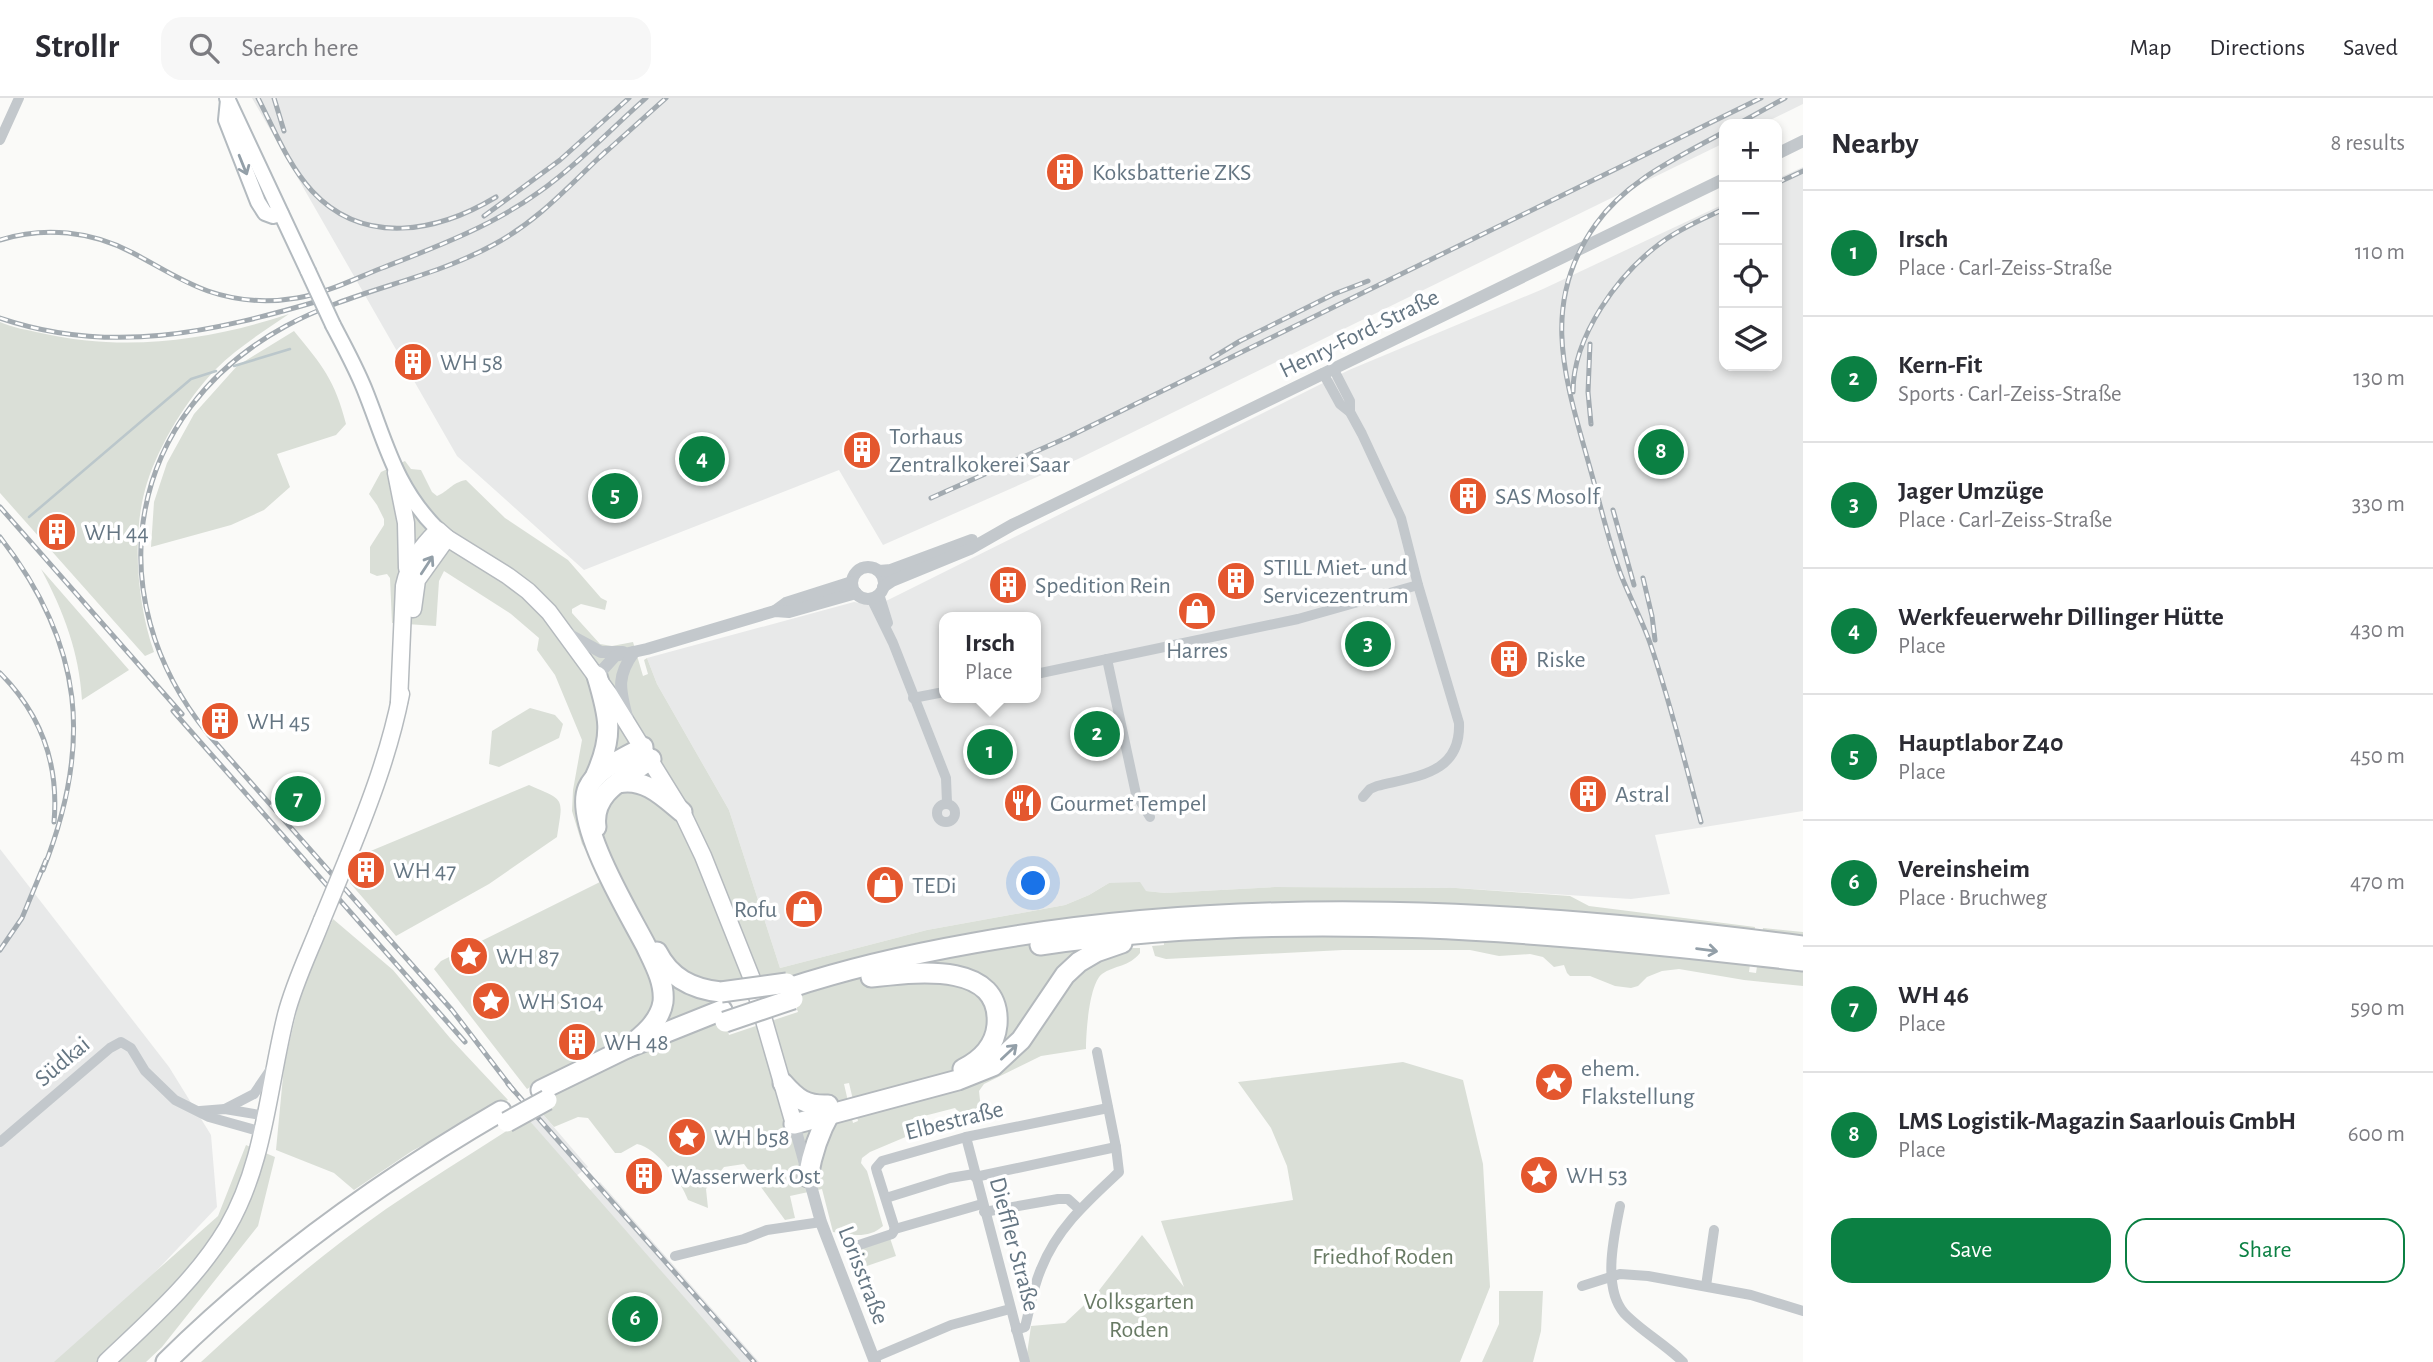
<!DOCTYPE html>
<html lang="en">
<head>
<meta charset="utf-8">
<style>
	body { margin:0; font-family:"Alegreya Sans",sans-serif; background:#f7f7f7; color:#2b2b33 }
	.controls { position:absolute; right:21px; top:21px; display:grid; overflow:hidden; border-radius:14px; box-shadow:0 4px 10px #0003 }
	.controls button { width:63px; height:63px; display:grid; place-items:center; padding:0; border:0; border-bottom:2px solid #e1e1e2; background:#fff; color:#2b2b33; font:35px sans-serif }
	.you { position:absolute; left:1034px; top:786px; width:24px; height:24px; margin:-18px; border:5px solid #fff; border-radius:50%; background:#1a73e8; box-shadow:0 0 0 10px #1a73e833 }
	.badge { display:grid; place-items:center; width:46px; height:46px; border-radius:50%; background:#0b8043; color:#fff; font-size:23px; font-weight:700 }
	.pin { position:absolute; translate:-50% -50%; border:4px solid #fff; box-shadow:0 2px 7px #0006 }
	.popup { position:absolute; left:939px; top:514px; width:102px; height:91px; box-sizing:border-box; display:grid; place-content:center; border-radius:14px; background:#fff; filter:drop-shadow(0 2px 5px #0005); font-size:23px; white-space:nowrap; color:#7c7c81 }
	.popup b { font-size:26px; color:#2b2b33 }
	.popup::after { content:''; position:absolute; left:50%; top:100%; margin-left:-14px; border:14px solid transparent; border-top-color:#fff }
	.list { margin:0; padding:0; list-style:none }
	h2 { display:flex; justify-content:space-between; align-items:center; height:91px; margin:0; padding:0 28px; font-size:30px }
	h2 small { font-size:23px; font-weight:400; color:#7c7c81 }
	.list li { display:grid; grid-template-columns:46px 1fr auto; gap:21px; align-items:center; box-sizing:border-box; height:126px; padding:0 28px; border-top:2px solid #e1e1e2 }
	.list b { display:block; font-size:26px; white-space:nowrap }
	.list p { margin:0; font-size:23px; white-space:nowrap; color:#7c7c81 }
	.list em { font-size:23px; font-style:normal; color:#7c7c81 }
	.actions { display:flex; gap:14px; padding:21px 28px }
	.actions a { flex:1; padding:16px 0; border:2px solid #0b8043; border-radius:21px; text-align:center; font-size:24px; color:#0b8043 }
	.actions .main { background:#0b8043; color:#fff }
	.icon { flex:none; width:38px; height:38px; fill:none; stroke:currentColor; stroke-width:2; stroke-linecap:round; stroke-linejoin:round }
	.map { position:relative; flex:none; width:1803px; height:1264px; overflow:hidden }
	header { display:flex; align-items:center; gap:42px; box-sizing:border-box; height:98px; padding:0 35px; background:#fff; border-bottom:2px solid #e1e1e2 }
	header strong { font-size:33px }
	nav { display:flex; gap:38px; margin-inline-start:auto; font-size:24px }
	.search { width:490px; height:63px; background:#f7f7f7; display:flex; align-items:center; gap:18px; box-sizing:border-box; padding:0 24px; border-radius:21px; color:#7c7c81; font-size:26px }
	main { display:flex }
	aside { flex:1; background:#fff }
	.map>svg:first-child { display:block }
	.built { fill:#e8e9e9; fill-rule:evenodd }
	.green { fill:#dadfd7; fill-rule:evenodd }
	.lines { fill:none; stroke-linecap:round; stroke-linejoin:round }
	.stream { stroke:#bbc7cb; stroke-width:2.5 }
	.secondary-casing { stroke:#b3babf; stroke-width:18 }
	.primary-casing { stroke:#b5babe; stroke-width:19 }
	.motorway-casing { stroke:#b4b9bd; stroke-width:23 }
	.minor { stroke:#c3c8cc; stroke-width:10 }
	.tertiary { stroke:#c3c8cc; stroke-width:12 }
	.secondary { stroke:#fff; stroke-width:14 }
	.primary { stroke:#fff; stroke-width:16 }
	.motorway { stroke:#fff; stroke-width:19 }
	.rail-casing { stroke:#a2aab0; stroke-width:5 }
	.rail { stroke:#fff; stroke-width:2.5; stroke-dasharray:8; stroke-linecap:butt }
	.secondary-bridge-casing { stroke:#b3babf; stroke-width:18; stroke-linecap:butt }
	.primary-bridge-casing { stroke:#b5babe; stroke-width:19; stroke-linecap:butt }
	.motorway-bridge-casing { stroke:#b4b9bd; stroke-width:23; stroke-linecap:butt }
	.secondary-bridge { stroke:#fff; stroke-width:14 }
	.primary-bridge { stroke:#fff; stroke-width:16 }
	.motorway-bridge { stroke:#fff; stroke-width:19 }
	.oneway { stroke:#939fa8 }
	.labels { text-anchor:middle; stroke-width:7; stroke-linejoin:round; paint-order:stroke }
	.poi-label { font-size:24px; fill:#657683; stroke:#fff; text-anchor:start }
	.street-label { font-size:24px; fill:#657683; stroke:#fff }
	.park-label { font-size:24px; fill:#687a64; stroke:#fff }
</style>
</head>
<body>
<header>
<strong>Strollr</strong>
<div class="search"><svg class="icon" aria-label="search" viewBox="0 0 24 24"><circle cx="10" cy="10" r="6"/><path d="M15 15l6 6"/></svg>Search here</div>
<nav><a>Map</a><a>Directions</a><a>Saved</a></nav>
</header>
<main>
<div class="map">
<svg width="1803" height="1264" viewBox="0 0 1803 1264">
	<rect width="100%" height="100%" fill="#fafaf8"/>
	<g class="built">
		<polygon points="252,0 1803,0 1803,6 1762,26 1724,26 1724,45 1078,361 883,447 839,372 584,472 457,358"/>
		<path d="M1803,69V713L1655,737L1670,796L1631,801L1456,790L1275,789L1165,795L1146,793L1109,785L1089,797L1065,807L927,832L780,870L729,712L657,586L647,560L854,504L872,507L888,502L1349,272L1543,191L1724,106V268H1777V81ZM944,519H1036V600H944Z"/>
		<polygon points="0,751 169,969 211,1037 217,1109 86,1247 66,1264 0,1264"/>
		<polygon points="540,1013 588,1069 576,1078 529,1022"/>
		<polygon points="600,1084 759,1264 741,1264 589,1093"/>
	</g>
	<g class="green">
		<path d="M289,216C264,233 237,250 216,271C187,301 160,345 147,385C131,435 137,506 154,554L145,558L0,395V224C13,230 28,232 41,235C125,254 208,243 289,216Z"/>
		<path d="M294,233C322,267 335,282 346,326L336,337L277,356L290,389L264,412L231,427L151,449L154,404L167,365L194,316L237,268Z"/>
		<path d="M405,363L411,371L421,372L432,394L437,398C449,393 451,385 466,382L505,420L568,462L601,500L607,503L605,512L581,506L572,511V515L600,546L612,548L633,544L643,578L648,576L644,562L647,560L657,586L729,712L780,870L927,832L1065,807L1089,797L1109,785L1140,784L1146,793L1165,795L1275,789L1456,790L1570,798L1589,808L1755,829L1749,874L1756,875L1763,830L1803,834V888L1744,882L1679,871L1662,873L1647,879L1638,888L1631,890L1615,888L1590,878H1570L1567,875L1564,867L1554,869L1543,859L1530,856L1499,858L1470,852H1343L1166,861L1155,858L1152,848L1164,847L1160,812L1126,815L1129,850H1140V855C1129,869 1115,867 1102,876C1089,886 1086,935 1086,951L1041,958L984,986L979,993L982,1021L977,1025L969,1026L955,1010L924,1018L920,1030L915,1035L870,1054L862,1060L861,1065L867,1073L883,1128C869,1141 851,1137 833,1134L822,1091L790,1098L795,1120L785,1122L744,1066L724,1069L706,1091L708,1110L688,1102C681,1083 657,1050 637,1046L621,1055H615L588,1020L578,1019L554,1029L540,1013L537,985L527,991L434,871L441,863L602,783L589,751H585L582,746L572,713L573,692L582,642L555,577L537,552L539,540L511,516L444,473L439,483L436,528L392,525L390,480L387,476L377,478L370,475V449L384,427V421L377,407L369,396L381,374ZM785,878L798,914L729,937L722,912L721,887ZM849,985L858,1023L853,1025L844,986Z"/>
		<path d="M41,471L129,572L82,602C79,554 64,514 41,471Z"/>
		<polygon points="530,610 555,617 563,626 559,640 499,669 489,666 492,633"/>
		<path d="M529,687C566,703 563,699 557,739L489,786L396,838L350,785L361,757Z"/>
		<polygon points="333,821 393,872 450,940 508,1002 412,1053 354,1092 334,1075 276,1052 284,968 302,890"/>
		<polygon points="1403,964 1463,982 1483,1066 1490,1189 1460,1264 1029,1264 1027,1256 1031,1228 1065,1225 1097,1195 1142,1137 1184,1189 1161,1123 1293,1102 1287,1068 1271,1030 1238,984"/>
		<path d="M529,1022L741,1264H201C259,1210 320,1157 386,1111C427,1083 469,1057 511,1030Z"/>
		<polygon points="246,1047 275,1059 258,1128 162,1249 146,1264 54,1264 218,1118"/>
		<polygon points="890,1140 896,1158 861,1170 854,1153"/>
		<polygon points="1499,1193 1543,1193 1541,1233 1533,1264 1482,1264 1499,1226"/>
	</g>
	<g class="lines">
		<g class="stream">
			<polyline points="234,268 290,251"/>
			<polyline points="29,419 191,281 216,273"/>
			<polyline points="0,444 1,443"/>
		</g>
		<defs>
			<g id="secondary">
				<polyline points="227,0 308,173"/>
				<polyline points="228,2 226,22 258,104 265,115 273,118 281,116"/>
				<path d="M333,227C344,248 355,268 364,290C386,344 394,388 438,432"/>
			</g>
			<g id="primary">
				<polyline points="396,375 406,425 407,470"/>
				<polyline points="413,511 417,482 447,440"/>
				<path d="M399,604L404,488C409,464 421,449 438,432L447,440L508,478L528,493L549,514L609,596L682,714L703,758L752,881L794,1026"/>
				<path d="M348,759C370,705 390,652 401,596"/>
				<path d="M106,1264C149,1223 196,1182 227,1130C265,1065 268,989 286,917C294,885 310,853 322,822"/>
			</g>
			<g id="motorway">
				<path d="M596,677C614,637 609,618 597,578"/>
				<path d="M618,685C644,679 663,698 682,714"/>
				<path d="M596,729C591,694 626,680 651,661"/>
				<path d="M1040,847C1294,810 1550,833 1803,863"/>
				<path d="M657,854C670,880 692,891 721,894"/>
				<path d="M871,879C910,875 1002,861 997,927C995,948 981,962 963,971"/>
				<path d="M789,890C849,870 912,856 974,845C1248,795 1529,812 1803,848"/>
				<path d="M627,950C642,938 660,924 663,904C665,884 654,865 646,848C629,815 573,724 588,690C597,670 625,660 643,649"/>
				<path d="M783,985C797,1001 806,1008 828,1007"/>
				<polyline points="541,992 627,950 722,912"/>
				<polyline points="794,1026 958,982 993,968 1021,942 1065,877 1079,864 1096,854 1122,845"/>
				<path d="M808,1079C812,1055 818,1036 830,1015"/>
				<path d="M166,1264C266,1165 379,1084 501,1013"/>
			</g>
		</defs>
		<use href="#secondary" class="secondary-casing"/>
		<use href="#primary" class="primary-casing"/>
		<use href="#motorway" class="motorway-casing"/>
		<g class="minor">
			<polyline points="0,42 19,0"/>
			<polyline points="1333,270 1350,303 1350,314"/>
			<path d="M1323,275L1340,306L1350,314L1362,336L1401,420L1418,487L1459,625C1461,676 1417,678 1377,688L1370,691L1363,699"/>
			<polyline points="879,496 888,525"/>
			<polyline points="871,500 893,545 946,680 947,705"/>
			<polyline points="1107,561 1136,696 1150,719"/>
			<polyline points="1036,576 1298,521 1418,487"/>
			<polyline points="913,600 944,594"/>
			<circle cx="946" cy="715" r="9"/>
			<polyline points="225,1011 254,996 271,971"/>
			<polyline points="200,1013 225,1011 266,1018"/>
			<polyline points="966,1039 1025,1264"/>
			<polyline points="0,1044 110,950 121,944 131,950 145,973 175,1002 209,1019 262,1034"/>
			<polyline points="975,1079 1116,1049"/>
			<polyline points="886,1100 950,1080 974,1076"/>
			<path d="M1620,1108C1614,1138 1602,1189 1624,1215C1641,1233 1665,1246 1683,1264"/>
			<polyline points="984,1114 1058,1101 1068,1101 1079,1111"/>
			<polyline points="895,1131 877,1074 876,1070 882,1063 966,1039 1108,1010"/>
			<polyline points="853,1149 892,1136 895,1131 982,1106"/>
			<polyline points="675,1158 744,1141 767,1132 821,1124"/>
			<polyline points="1582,1188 1620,1176 1648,1178 1751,1197 1803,1213"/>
			<polyline points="1706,1188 1714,1132"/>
			<path d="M1016,1232L1025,1229C1030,1210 1033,1189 1041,1171C1057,1130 1088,1103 1119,1074L1116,1049L1097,954"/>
			<polyline points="873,1260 951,1227 1010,1211"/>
		</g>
		<g class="tertiary">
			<polyline points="1777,56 1803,43"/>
			<circle cx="868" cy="485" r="16"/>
			<polyline points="879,473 891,472 972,442"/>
			<polyline points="883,489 892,483 970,451 1012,427 1724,81"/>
			<polyline points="775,513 786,505 852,484"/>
			<polyline points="566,535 601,554 623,554"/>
			<polyline points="597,578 615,558 647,551 775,513 789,514 856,495"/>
			<path d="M627,619C620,591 616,579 634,554"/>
			<polyline points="794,1026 821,1124 875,1264"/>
		</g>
		<use href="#secondary" class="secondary"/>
		<use href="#primary" class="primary"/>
		<use href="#motorway" class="motorway"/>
		<defs>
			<g id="rail">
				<path d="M258,0C274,31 288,67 312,93C364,149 438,134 496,99"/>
				<polyline points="274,0 284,33"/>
				<polyline points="1738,26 1785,0"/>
				<polyline points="599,60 666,0"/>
				<polyline points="1777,85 1803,73"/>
				<polyline points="484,118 560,62 629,0"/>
				<path d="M0,142C44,128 92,133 133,155C158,168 182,184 208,193C237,203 268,205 297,200C327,195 354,181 382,170C436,149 492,128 539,94C577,67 611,31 646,0"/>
				<path d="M0,220C112,258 212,234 322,202"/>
				<polyline points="1590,246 1588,294 1591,326"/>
				<polyline points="1212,260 1240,243 1334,196 1368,183"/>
				<path d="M1573,294C1573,238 1618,176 1662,144C1681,130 1703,121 1724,111"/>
				<polyline points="931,400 1066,340 1761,0"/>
				<polyline points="0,409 182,616"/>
				<polyline points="1613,412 1634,487"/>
				<path d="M0,439C84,547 93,646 43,772"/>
				<polyline points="1643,480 1652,518 1655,542"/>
				<path d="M0,575C41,616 59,667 54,724"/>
				<polyline points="173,613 465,944"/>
				<path d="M1701,724C1685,665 1670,603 1650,545C1642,522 1630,500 1621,477C1608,442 1600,405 1590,370C1566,283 1538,207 1596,126C1627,82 1679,59 1724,34"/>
				<polyline points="0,852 22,820 46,762"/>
				<polyline points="508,986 754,1264"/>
				<path d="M514,993L452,912L208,636C95,497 127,314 286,228C352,192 427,183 493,147C538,123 569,88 606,53"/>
			</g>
		</defs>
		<use href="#rail" class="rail-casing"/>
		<use href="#rail" class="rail"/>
		<defs>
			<polyline id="secondary-bridge" points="308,173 333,227"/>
			<polyline id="primary-bridge" points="322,822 348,759"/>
			<g id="motorway-bridge">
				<polyline points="721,894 787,885"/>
				<polyline points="725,924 793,901"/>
				<polyline points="507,1024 547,1002"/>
			</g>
		</defs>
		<use href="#secondary-bridge" class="secondary-bridge-casing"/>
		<use href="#primary-bridge" class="primary-bridge-casing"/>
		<use href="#motorway-bridge" class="motorway-bridge-casing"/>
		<use href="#secondary-bridge" class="secondary-bridge"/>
		<use href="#primary-bridge" class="primary-bridge"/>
		<use href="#motorway-bridge" class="motorway-bridge"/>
	</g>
	<defs><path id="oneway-shaft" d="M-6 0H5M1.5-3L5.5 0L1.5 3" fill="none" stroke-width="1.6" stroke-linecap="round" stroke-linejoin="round" transform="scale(1.75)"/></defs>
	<g class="oneway">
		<use href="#oneway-shaft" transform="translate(243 67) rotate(68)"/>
		<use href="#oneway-shaft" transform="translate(427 467) rotate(-57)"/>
		<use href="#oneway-shaft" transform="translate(1707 852) rotate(7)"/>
		<use href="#oneway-shaft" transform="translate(1009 954) rotate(-43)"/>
	</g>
	<defs>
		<symbol id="building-disc" viewBox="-11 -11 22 22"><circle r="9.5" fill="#e4572e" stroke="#fff"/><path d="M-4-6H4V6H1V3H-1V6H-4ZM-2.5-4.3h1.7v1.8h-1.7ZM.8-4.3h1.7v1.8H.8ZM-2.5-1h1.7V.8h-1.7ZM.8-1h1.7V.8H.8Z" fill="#fff"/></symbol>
		<symbol id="shop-disc" viewBox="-11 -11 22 22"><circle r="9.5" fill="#e4572e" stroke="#fff"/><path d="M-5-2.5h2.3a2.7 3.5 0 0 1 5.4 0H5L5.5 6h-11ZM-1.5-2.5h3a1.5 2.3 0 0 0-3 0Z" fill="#fff"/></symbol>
		<symbol id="restaurant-disc" viewBox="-11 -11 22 22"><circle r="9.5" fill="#e4572e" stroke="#fff"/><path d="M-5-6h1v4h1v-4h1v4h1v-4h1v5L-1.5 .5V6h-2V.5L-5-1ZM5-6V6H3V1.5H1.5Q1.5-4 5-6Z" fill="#fff"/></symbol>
		<symbol id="sight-disc" viewBox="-11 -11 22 22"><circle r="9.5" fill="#e4572e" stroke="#fff"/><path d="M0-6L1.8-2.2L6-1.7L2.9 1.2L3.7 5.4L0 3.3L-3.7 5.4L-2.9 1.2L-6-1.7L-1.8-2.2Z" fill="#fff"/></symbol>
	</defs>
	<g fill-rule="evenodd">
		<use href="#building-disc" x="1043" y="52" width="44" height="44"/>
		<use href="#building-disc" x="391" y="242" width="44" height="44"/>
		<use href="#building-disc" x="840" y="330" width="44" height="44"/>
		<use href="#building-disc" x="1446" y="376" width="44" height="44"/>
		<use href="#building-disc" x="35" y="412" width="44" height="44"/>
		<use href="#building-disc" x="1214" y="461" width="44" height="44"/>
		<use href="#building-disc" x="986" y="465" width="44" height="44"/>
		<use href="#shop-disc" x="1175" y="491" width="44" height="44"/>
		<use href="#building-disc" x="1487" y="539" width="44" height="44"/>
		<use href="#building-disc" x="198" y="601" width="44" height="44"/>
		<use href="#building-disc" x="1566" y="674" width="44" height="44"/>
		<use href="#restaurant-disc" x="1001" y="683" width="44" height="44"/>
		<use href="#building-disc" x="344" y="750" width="44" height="44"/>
		<use href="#shop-disc" x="863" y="765" width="44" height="44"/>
		<use href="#shop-disc" x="782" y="789" width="44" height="44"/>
		<use href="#sight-disc" x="447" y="836" width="44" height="44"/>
		<use href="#sight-disc" x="469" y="881" width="44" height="44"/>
		<use href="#building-disc" x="555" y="922" width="44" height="44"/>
		<use href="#sight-disc" x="1532" y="962" width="44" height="44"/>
		<use href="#sight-disc" x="665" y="1017" width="44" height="44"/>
		<use href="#sight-disc" x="1517" y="1055" width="44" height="44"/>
		<use href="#building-disc" x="622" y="1056" width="44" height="44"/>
	</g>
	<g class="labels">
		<g class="poi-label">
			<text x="1092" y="82">Koksbatterie ZKS</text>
			<text x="440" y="272">WH 58</text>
			<text x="889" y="346">Torhaus<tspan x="889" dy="28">Zentralkokerei Saar</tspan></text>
			<text x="1495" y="406">SAS Mosolf</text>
			<text x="84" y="442">WH 44</text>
			<text x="1263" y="477">STILL Miet- und<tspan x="1263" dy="28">Servicezentrum</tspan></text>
			<text x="1035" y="495">Spedition Rein</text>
			<text x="1197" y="560" text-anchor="middle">Harres</text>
			<text x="1536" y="569">Riske</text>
			<text x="247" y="631">WH 45</text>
			<text x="1615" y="704">Astral</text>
			<text x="1050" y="713">Gourmet Tempel</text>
			<text x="393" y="780">WH 47</text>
			<text x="912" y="795">TEDi</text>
			<text x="777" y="819" text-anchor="end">Rofu</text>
			<text x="496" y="866">WH 87</text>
			<text x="518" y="911">WH S104</text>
			<text x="604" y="952">WH 48</text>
			<text x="1581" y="978">ehem.<tspan x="1581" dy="28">Flakstellung</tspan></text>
			<text x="714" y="1047">WH b58</text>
			<text x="1566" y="1085">WH 53</text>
			<text x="671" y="1086">Wasserwerk Ost</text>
		</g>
		<g class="street-label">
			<text transform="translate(1359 235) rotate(-26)" y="8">Henry-Ford-Straße</text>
			<text transform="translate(62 963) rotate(-40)" y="8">Südkai</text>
			<text transform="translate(954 1022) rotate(-14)" y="8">Elbestraße</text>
			<text transform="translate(1015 1146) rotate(75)" y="8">Dieffler Straße</text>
			<text transform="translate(864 1177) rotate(69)" y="8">Lorisstraße</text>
		</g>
		<g class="park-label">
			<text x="1383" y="1166">Friedhof Roden</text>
			<text x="1139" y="1211">Volksgarten<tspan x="1139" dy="28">Roden</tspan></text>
		</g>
	</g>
</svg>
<div class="controls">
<button>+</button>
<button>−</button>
<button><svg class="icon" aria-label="locate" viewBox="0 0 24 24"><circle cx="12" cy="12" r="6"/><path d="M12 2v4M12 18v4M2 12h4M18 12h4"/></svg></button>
<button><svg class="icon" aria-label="layers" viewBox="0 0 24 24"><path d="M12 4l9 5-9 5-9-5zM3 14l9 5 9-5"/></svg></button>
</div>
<div class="you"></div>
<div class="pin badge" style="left:990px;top:654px">1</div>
<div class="popup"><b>Irsch</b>Place</div>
<div class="pin badge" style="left:1097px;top:636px">2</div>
<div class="pin badge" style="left:1368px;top:546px">3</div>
<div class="pin badge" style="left:702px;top:361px">4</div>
<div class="pin badge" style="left:615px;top:398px">5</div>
<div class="pin badge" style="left:635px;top:1221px">6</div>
<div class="pin badge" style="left:298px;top:701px">7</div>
<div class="pin badge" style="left:1661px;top:354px">8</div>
</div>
<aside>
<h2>Nearby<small>8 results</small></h2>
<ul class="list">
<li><span class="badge">1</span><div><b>Irsch</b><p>Place · Carl-Zeiss-Straße</p></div><em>110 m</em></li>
<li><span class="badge">2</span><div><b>Kern-Fit</b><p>Sports · Carl-Zeiss-Straße</p></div><em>130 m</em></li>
<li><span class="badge">3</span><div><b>Jager Umzüge</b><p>Place · Carl-Zeiss-Straße</p></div><em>330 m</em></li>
<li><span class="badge">4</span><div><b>Werkfeuerwehr Dillinger Hütte</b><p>Place</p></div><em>430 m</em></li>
<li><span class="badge">5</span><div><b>Hauptlabor Z40</b><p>Place</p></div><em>450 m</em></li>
<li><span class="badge">6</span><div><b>Vereinsheim</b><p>Place · Bruchweg</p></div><em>470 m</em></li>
<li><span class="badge">7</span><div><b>WH 46</b><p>Place</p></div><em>590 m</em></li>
<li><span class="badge">8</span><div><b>LMS Logistik-Magazin Saarlouis GmbH</b><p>Place</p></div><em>600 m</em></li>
</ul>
<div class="actions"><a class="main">Save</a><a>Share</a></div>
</aside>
</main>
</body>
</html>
